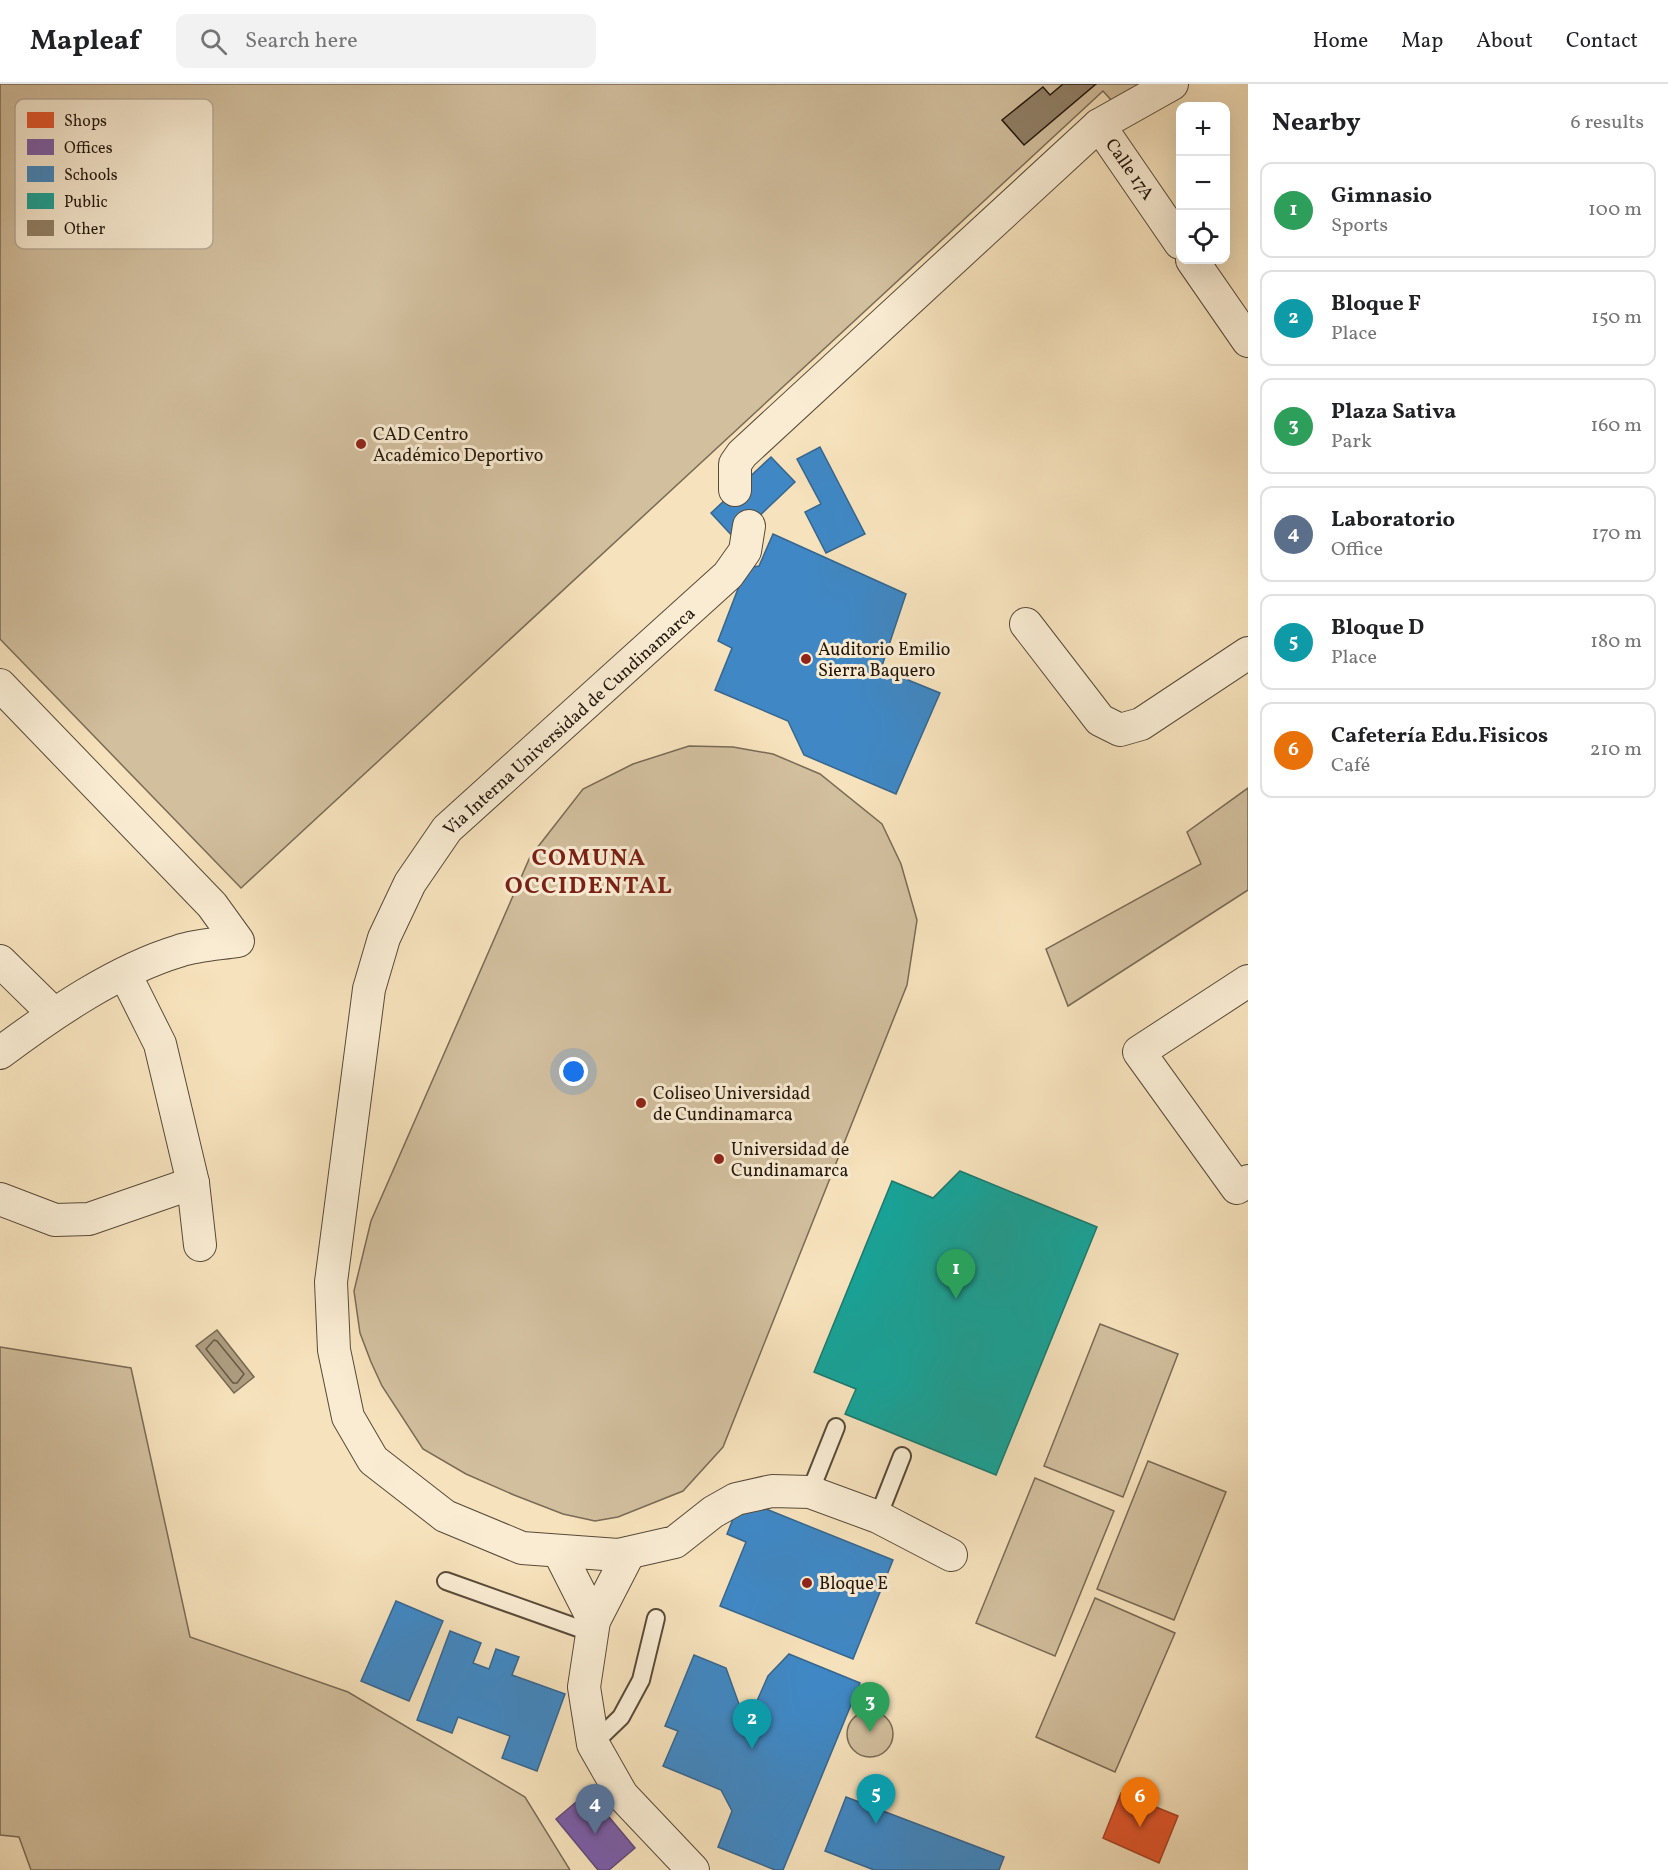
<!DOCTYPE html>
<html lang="en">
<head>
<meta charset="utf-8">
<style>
	body { margin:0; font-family:Vollkorn,serif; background:#f2f2f2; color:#202124 }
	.controls { position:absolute; right:18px; top:18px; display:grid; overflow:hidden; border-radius:12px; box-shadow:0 6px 24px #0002 }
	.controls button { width:54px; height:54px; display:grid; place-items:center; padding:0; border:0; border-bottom:2px solid #e0e0e0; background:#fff; color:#202124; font:30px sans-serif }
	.you { position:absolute; left:574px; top:988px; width:21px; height:21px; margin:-15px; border:4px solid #fff; border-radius:50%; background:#1a73e8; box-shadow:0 0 0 9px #1a73e833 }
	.badge { display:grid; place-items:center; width:39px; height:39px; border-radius:50%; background:#0f766e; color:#fff; font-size:20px; font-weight:700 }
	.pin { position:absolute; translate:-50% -50px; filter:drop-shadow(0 2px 3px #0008) }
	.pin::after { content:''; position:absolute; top:32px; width:21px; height:18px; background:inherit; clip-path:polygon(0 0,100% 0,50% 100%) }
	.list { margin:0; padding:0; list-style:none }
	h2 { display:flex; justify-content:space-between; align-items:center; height:78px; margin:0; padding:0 24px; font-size:26px }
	h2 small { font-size:20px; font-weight:400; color:#757577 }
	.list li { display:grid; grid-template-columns:39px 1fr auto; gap:18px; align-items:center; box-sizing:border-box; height:96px; margin:0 12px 12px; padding:0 12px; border:2px solid #e0e0e0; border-radius:12px }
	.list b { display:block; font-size:22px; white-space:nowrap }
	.list p { margin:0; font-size:20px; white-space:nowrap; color:#757577 }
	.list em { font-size:20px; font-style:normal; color:#757577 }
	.icon { flex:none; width:33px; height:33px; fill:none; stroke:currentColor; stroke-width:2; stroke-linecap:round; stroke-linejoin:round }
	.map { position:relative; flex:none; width:1248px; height:1786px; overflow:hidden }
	header { display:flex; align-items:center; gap:36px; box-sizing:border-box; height:84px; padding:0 30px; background:#fff; border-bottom:2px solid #e0e0e0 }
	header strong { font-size:28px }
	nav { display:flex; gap:33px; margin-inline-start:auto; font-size:21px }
	.search { width:420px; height:54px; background:#f2f2f2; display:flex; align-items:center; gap:15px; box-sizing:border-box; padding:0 21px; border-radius:12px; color:#757577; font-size:22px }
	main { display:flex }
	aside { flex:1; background:#fff }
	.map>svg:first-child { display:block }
	.green { fill:#d2bf9e; stroke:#7a6b56; stroke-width:1.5 }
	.water { fill:#ae9d80; stroke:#766752; stroke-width:1.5 }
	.shops { fill:#e4572e; stroke:#aa4424; stroke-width:1.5 }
	.offices { fill:#7b5ea7; stroke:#614979; stroke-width:1.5 }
	.schools { fill:#3f88c5; stroke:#37668e; stroke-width:1.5 }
	.public { fill:#17a398; stroke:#1b796e; stroke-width:1.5 }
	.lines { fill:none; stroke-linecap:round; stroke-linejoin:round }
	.shore { stroke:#685a46; stroke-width:1.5 }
	.building { fill:#918168; stroke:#23170d; stroke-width:1.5 }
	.lane-casing { stroke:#584a39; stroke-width:20 }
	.street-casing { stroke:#584a39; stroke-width:34 }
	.lane { stroke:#f9ecd3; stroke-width:16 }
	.street { stroke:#f9ecd3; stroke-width:32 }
	.poi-dot { fill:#8f2418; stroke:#f9ecd3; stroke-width:2 }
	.labels { text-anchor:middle; stroke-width:6; stroke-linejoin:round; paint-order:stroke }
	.street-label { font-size:18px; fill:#23170d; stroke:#f9ecd3 }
	.poi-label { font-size:18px; fill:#23170d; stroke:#f9ecd3; text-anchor:start }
	.district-label { font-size:24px; font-weight:bold; letter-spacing:1.5px; fill:#7a1f14; stroke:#f9ecd3 }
	.key { fill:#f9ecd3; stroke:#b9ac98; stroke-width:1.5 }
	.key-label { font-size:16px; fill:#23170d }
</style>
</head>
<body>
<header>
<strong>Mapleaf</strong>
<div class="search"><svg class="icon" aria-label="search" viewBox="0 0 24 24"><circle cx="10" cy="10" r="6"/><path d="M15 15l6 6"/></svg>Search here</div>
<nav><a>Home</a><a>Map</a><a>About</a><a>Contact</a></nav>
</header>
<main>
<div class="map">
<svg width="1248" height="1786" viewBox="0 0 1248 1786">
	<rect width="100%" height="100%" fill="#f6e2bc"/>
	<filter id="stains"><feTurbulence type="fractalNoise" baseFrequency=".00333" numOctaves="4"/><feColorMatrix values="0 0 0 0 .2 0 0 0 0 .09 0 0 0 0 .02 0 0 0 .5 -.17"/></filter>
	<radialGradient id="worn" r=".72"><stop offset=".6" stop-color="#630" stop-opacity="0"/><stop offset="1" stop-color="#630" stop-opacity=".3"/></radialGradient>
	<g class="green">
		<polygon points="0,0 1144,0 1112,17 1103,7 241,804 0,555"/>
		<polygon points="689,662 733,663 773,670 820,690 882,740 901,780 917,836 907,901 723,1363 683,1407 618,1433 595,1437 563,1430 514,1411 466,1390 423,1365 382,1302 371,1278 360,1249 354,1207 371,1137 530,773 583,705 633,680"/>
		<polygon points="1248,704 1248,806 1068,922 1046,865 1201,780 1187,748"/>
		<polygon points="1100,1240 1178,1270 1123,1413 1044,1382"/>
		<polygon points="0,1263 131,1284 190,1553 348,1608 525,1713 570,1786 31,1786 19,1753 0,1751"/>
		<polygon points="1148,1377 1226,1408 1174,1536 1097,1505"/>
		<polygon points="1035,1394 1114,1427 1055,1572 976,1539"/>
		<polygon points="1095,1514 1175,1549 1115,1688 1036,1653"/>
		<circle cx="870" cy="1650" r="23"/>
	</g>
	<polygon class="water" points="217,1246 254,1293 234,1309 196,1262"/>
	<polygon class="shops" points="1121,1709 1178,1732 1159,1779 1103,1754"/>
	<polygon class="offices" points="588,1708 635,1764 609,1786 598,1786 556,1735"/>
	<g class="schools">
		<polygon points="820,363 865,450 826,469 805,428 821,420 797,375"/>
		<polygon points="771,373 795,398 735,455 711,429"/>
		<polygon points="773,450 906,510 881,585 940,609 896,710 804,671 788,637 715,606 732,564 718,557 746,484 759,482"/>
		<polygon points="741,1415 893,1476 853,1575 720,1522 746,1458 727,1450"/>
		<polygon points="396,1517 443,1537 409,1617 361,1597"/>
		<polygon points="450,1547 481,1559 473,1579 489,1585 496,1565 519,1573 512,1591 565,1610 537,1687 502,1674 510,1652 458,1633 452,1649 417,1636"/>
		<polygon points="789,1570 860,1599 783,1786 775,1786 718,1763 732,1727 721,1706 663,1682 678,1647 665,1642 694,1571 726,1584 740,1623 752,1628 768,1592"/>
		<polygon points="846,1713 1004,1773 999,1786 874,1786 825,1767"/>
	</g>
	<polygon class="public" points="960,1087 1097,1143 996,1391 845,1330 856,1305 814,1288 892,1097 933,1114"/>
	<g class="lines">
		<polygon class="shore" points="214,1256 217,1257 244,1290 237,1299 233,1299 206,1265"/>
	</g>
	<polygon class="building" points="1063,0 1096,0 1024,61 1002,36 1043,3 1050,11"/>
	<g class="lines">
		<defs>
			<g id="lane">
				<polyline points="810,1408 836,1343"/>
				<polyline points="878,1433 902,1372"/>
				<polyline points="446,1497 592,1549"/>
				<polyline points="593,1660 621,1633 641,1596 656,1534"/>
			</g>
			<g id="street">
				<polyline points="1099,41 1180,159"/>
				<polyline points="1192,176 1248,257"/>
				<polyline points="735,406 735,380 742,370 1099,41 1172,0"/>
				<polyline points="749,442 745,467 728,491 447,745 410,799 384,854 369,905 331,1198 334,1266 348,1333 373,1376 445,1432 522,1464 618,1471 675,1458 713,1428 736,1415 772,1407 810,1408 878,1433 951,1471"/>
				<polyline points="1026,540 1100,636 1120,646 1141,640 1248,569"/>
				<path d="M0,601L212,821L238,857C218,860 197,861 179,867C116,886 52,930 0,969"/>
				<polyline points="0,877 53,929"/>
				<polyline points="125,890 160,960 193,1099 200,1161"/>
				<polyline points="1248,897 1139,968 1237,1104 1248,1097"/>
				<polyline points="0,1115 55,1136 89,1135 193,1099"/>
				<polyline points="559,1468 594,1537"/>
				<polyline points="629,1469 594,1537 584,1603 593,1660 622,1711 693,1786"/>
			</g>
		</defs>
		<use href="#lane" class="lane-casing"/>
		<use href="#street" class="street-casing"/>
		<use href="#lane" class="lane"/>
		<use href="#street" class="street"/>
	</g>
	<g class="poi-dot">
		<circle cx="361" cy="360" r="6"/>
		<circle cx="806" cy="575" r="6"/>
		<circle cx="641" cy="1019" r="6"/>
		<circle cx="719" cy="1075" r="6"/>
		<circle cx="807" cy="1499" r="6"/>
	</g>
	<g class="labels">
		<g class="street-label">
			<text transform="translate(1130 85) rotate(55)" y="6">Calle 17A</text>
			<text transform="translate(569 637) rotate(-42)" y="6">Via Interna Universidad de Cundinamarca</text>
		</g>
		<g class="poi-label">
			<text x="373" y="356">CAD Centro<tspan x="373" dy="21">Académico Deportivo</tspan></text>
			<text x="818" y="571">Auditorio Emilio<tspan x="818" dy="21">Sierra Baquero</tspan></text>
			<text x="653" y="1015">Coliseo Universidad<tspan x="653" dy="21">de Cundinamarca</tspan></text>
			<text x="731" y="1071">Universidad de<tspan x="731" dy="21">Cundinamarca</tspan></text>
			<text x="819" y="1505">Bloque E</text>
		</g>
		<g class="district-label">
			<text x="589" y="781">COMUNA<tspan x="589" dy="28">OCCIDENTAL</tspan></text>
		</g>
	</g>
	<rect x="15" y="15" width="198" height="150" rx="9" class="key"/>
	<rect x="27" y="28" width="27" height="16" fill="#e4572e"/>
	<rect x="27" y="55" width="27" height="16" fill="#7b5ea7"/>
	<rect x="27" y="82" width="27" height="16" fill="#3f88c5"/>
	<rect x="27" y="109" width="27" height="16" fill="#17a398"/>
	<rect x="27" y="136" width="27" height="16" fill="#918168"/>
	<g class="key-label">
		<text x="64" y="42">Shops</text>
		<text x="64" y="69">Offices</text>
		<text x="64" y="96">Schools</text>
		<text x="64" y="123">Public</text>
		<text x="64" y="150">Other</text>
	</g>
	<rect width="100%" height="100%" filter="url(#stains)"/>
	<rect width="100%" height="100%" fill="url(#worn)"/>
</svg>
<div class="controls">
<button>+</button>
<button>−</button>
<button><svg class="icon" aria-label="locate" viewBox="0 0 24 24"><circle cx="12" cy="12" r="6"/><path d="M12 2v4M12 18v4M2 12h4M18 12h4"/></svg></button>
</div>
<div class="you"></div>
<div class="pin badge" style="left:956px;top:1215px;background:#2e9e5b">1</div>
<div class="pin badge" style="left:752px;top:1665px;background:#0f9aa8">2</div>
<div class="pin badge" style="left:870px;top:1648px;background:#2e9e5b">3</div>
<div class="pin badge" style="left:595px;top:1750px;background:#5c6f8a">4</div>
<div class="pin badge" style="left:876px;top:1740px;background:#0f9aa8">5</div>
<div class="pin badge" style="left:1140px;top:1743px;background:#e8710a">6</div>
</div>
<aside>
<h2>Nearby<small>6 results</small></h2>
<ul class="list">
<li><span class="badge" style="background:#2e9e5b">1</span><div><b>Gimnasio</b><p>Sports</p></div><em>100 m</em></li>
<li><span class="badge" style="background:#0f9aa8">2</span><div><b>Bloque F</b><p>Place</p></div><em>150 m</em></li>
<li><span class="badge" style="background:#2e9e5b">3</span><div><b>Plaza Sativa</b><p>Park</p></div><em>160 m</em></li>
<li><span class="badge" style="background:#5c6f8a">4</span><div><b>Laboratorio</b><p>Office</p></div><em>170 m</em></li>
<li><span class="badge" style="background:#0f9aa8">5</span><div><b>Bloque D</b><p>Place</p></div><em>180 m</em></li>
<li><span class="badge" style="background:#e8710a">6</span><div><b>Cafetería Edu.Fisicos</b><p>Café</p></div><em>210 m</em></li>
</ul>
</aside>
</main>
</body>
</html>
